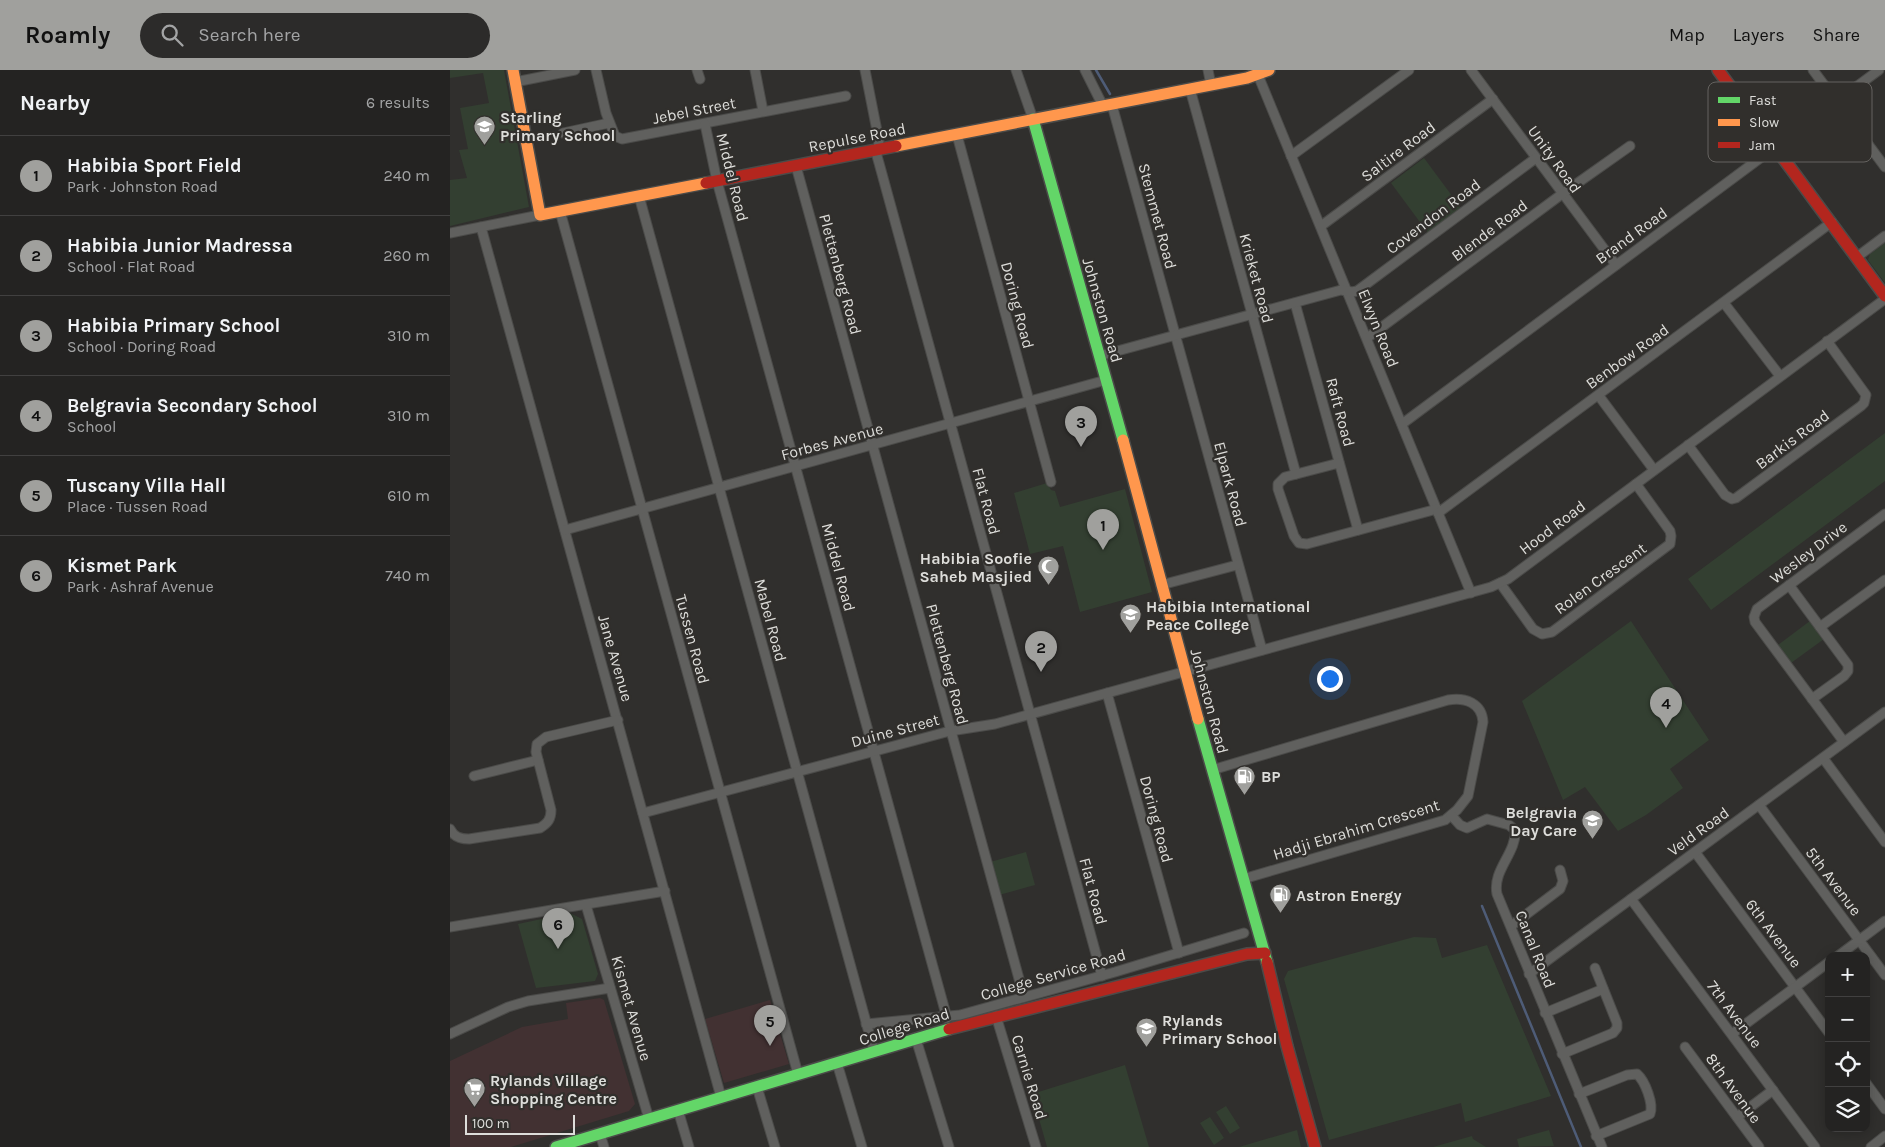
<!DOCTYPE html>
<html lang="en">
<head>
<meta charset="utf-8">
<style>
	body { margin:0; font-family:Karla,sans-serif; background:#2c2b2a; color:#f1f3f6 }
	.controls { position:absolute; right:15px; bottom:15px; display:grid; overflow:hidden; border-radius:10px; box-shadow:0 2px 12px #0003 }
	.controls button { width:45px; height:45px; display:grid; place-items:center; padding:0; border:0; border-bottom:1px solid #414040; background:#242322; color:#f1f3f6; font:25px sans-serif }
	.scale { position:absolute; left:15px; bottom:12px; width:110px; box-sizing:border-box; padding-left:5px; border:2px solid #ddddda; border-top:0; font-size:14px; line-height:18px; white-space:nowrap; color:#ddddda; -webkit-text-stroke:4px #312f2c; paint-order:stroke }
	.you { position:absolute; left:879px; top:608px; width:18px; height:18px; margin:-12px; border:4px solid #fff; border-radius:50%; background:#1a73e8; box-shadow:0 0 0 8px #1a73e833 }
	.badge { display:grid; place-items:center; width:32px; height:32px; border-radius:50%; background:#a0a09d; color:#111; font-size:16px; font-weight:700 }
	.pin { position:absolute; translate:-50% -41px; filter:drop-shadow(0 1px 2px #0008) }
	.pin::after { content:''; position:absolute; top:26px; width:18px; height:15px; background:inherit; clip-path:polygon(0 0,100% 0,50% 100%) }
	.list { margin:0; padding:0; list-style:none }
	h2 { display:flex; justify-content:space-between; align-items:center; height:65px; margin:0; padding:0 20px; font-size:21px }
	h2 small { font-size:16px; font-weight:400; color:#a3a4a5 }
	.list li { display:grid; grid-template-columns:32px 1fr auto; gap:15px; align-items:center; box-sizing:border-box; height:80px; padding:0 20px; border-top:1px solid #414040 }
	.list b { display:block; font-size:19px; white-space:nowrap }
	.list p { margin:0; font-size:16px; white-space:nowrap; color:#a3a4a5 }
	.list em { font-size:16px; font-style:normal; color:#a3a4a5 }
	.icon { flex:none; width:28px; height:28px; fill:none; stroke:currentColor; stroke-width:2; stroke-linecap:round; stroke-linejoin:round }
	.map { position:relative; flex:none; width:1435px; height:1077px; overflow:hidden }
	header { display:flex; align-items:center; gap:30px; box-sizing:border-box; height:70px; padding:0 25px; background:#a0a09d; color:#111 }
	header strong { font-size:24px }
	nav { display:flex; gap:28px; margin-inline-start:auto; font-size:18px }
	.search { width:350px; height:45px; background:#2c2b2a; display:flex; align-items:center; gap:12px; box-sizing:border-box; padding:0 18px; border-radius:28px; color:#a3a4a5; font-size:19px }
	main { display:flex }
	aside { flex:1; background:#242322 }
	.map>svg:first-child { display:block }
	.commercial { fill:#423132 }
	.green { fill:#333f31 }
	.lines { fill:none; stroke-linecap:round; stroke-linejoin:round }
	.stream { stroke:#4e5c77; stroke-width:2.5 }
	.street-casing { stroke:#4b4b49; stroke-width:11 }
	.fast-casing { stroke:#4b4b49; stroke-width:14 }
	.slow-casing { stroke:#4b4b49; stroke-width:14 }
	.jam-casing { stroke:#4b4b49; stroke-width:14 }
	.street { stroke:#60605e; stroke-width:9 }
	.fast { stroke:#63d668; stroke-width:11 }
	.slow { stroke:#ff974d; stroke-width:11 }
	.jam { stroke:#b3261e; stroke-width:11 }
	.labels { text-anchor:middle; stroke-width:4.5; stroke-linejoin:round; paint-order:stroke }
	.street-label { font-size:16px; fill:#ddddda; stroke:#312f2c }
	.poi-label { font-size:16px; font-weight:bold; fill:#ddddda; stroke:#312f2c; text-anchor:start }
	.key { fill:#312f2c; stroke:#656360; stroke-width:1 }
	.key-label { font-size:14px; fill:#ddddda }
</style>
</head>
<body>
<header>
<strong>Roamly</strong>
<div class="search"><svg class="icon" aria-label="search" viewBox="0 0 24 24"><circle cx="10" cy="10" r="6"/><path d="M15 15l6 6"/></svg>Search here</div>
<nav><a>Map</a><a>Layers</a><a>Share</a></nav>
</header>
<main>
<aside>
<h2>Nearby<small>6 results</small></h2>
<ul class="list">
<li><span class="badge">1</span><div><b>Habibia Sport Field</b><p>Park · Johnston Road</p></div><em>240 m</em></li>
<li><span class="badge">2</span><div><b>Habibia Junior Madressa</b><p>School · Flat Road</p></div><em>260 m</em></li>
<li><span class="badge">3</span><div><b>Habibia Primary School</b><p>School · Doring Road</p></div><em>310 m</em></li>
<li><span class="badge">4</span><div><b>Belgravia Secondary School</b><p>School</p></div><em>310 m</em></li>
<li><span class="badge">5</span><div><b>Tuscany Villa Hall</b><p>Place · Tussen Road</p></div><em>610 m</em></li>
<li><span class="badge">6</span><div><b>Kismet Park</b><p>Park · Ashraf Avenue</p></div><em>740 m</em></li>
</ul>
</aside>
<div class="map">
<svg width="1435" height="1077" viewBox="0 0 1435 1077">
	<rect width="100%" height="100%" fill="#302f2d"/>
	<g class="commercial">
		<polygon points="150,928 154,930 185,1034 179,1041 61,1077 0,1077 0,991 72,957 118,949 116,933"/>
		<polygon points="320,930 339,994 274,1013 255,949"/>
	</g>
	<g class="green">
		<polygon points="0,0 54,0 79,137 0,156 0,110 17,108 9,80 18,79 10,38 39,33 33,3 0,8"/>
		<polygon points="974,88 1011,138 978,163 941,113"/>
		<polygon points="1435,173 1435,213 1418,190 1420,184"/>
		<polygon points="1435,363 1435,411 1261,540 1238,509"/>
		<polygon points="597,413 601,420 605,421 610,437 675,419 702,522 630,542 613,476 580,484 564,423"/>
		<polygon points="1181,551 1259,670 1220,699 1233,718 1196,745 1168,761 1135,717 1113,730 1072,631"/>
		<polygon points="1360,551 1374,569 1341,593 1328,575"/>
		<polygon points="576,782 585,815 549,825 540,792"/>
		<polygon points="120,843 132,849 148,904 145,911 86,918 68,854"/>
		<polygon points="964,867 986,868 992,888 1037,875 1101,1026 1015,1052 1011,1033 879,1070 834,909 838,901"/>
		<polygon points="675,995 699,1077 597,1077 582,1024"/>
		<polygon points="776,1036 790,1058 780,1064 766,1042"/>
		<polygon points="760,1047 774,1068 764,1075 750,1053"/>
		<polygon points="847,1060 851,1077 789,1077"/>
		<polygon points="1099,1060 1104,1076 1069,1077 1067,1069"/>
		<polygon points="1022,1066 1023,1069 1036,1077 983,1077"/>
	</g>
	<g class="lines">
		<g class="stream">
			<polyline points="646,0 660,24"/>
			<polyline points="1032,836 1131,1077"/>
		</g>
		<defs>
			<g id="street">
				<polyline points="146,0 156,43 165,66 172,69 396,26"/>
				<polyline points="247,0 250,9"/>
				<polyline points="305,0 313,41"/>
				<polyline points="415,0 429,71 427,86 429,93 652,906"/>
				<polyline points="566,0 583,49"/>
				<polyline points="635,0 653,36"/>
				<polyline points="758,0 761,15"/>
				<polyline points="1021,0 1166,195"/>
				<polyline points="1363,0 1435,97"/>
				<polyline points="808,5 1021,523"/>
				<polyline points="65,12 125,0"/>
				<polyline points="740,19 846,404"/>
				<polyline points="662,35 812,580"/>
				<polyline points="255,54 267,111 497,948"/>
				<polyline points="113,63 159,53"/>
				<polyline points="507,65 601,412"/>
				<polyline points="841,86 959,0"/>
				<polyline points="346,96 574,927"/>
				<polyline points="189,126 424,981"/>
				<polyline points="110,141 348,1004"/>
				<polyline points="871,156 1043,29"/>
				<polyline points="31,157 271,1027"/>
				<polyline points="0,163 90,145"/>
				<polyline points="1407,187 1435,166"/>
				<polyline points="845,233 908,460"/>
				<polyline points="1274,233 1330,306"/>
				<polyline points="917,268 1112,124 1180,76"/>
				<polyline points="649,286 891,220 902,222 907,221 1086,88"/>
				<polyline points="1149,326 1204,400"/>
				<polyline points="952,354 1429,0"/>
				<polyline points="1238,375 1275,425 1282,429 1286,428 1411,336 1414,333 1416,325 1377,271"/>
				<polyline points="889,393 835,407 828,414 828,419 844,466 849,473 857,474 987,439"/>
				<polyline points="988,443 1382,152"/>
				<polyline points="115,460 656,310"/>
				<polyline points="1050,513 1083,559 1092,564 1102,562 1220,474 1221,466 1220,461 1186,414"/>
				<polyline points="711,515 787,495"/>
				<polyline points="1339,515 1398,595 1398,601 1394,606 1362,629"/>
				<polyline points="1370,557 1435,510"/>
				<polyline points="657,623 729,883"/>
				<polyline points="1394,672 1305,552 1304,547 1307,539 1435,444"/>
				<polyline points="1373,688 1435,772"/>
				<path d="M762,700L998,630C1015,627 1032,633 1033,652L1018,726L1007,740L995,750L793,809"/>
				<polyline points="24,706 88,690"/>
				<polyline points="1309,735 1435,905"/>
				<polyline points="193,743 500,661 545,654 1041,517 1058,509 1435,229"/>
				<path d="M1001,745L1010,755L1017,758L1037,749L1059,755L1065,760C1067,783 1042,800 1047,824L1152,1077"/>
				<path d="M0,759C4,767 10,769 19,769L90,758C98,753 101,749 101,740L86,682L87,674L96,667L168,650"/>
				<polyline points="1245,782 1379,963"/>
				<polyline points="1181,829 1365,1077"/>
				<polyline points="136,835 199,1049"/>
				<polyline points="1061,856 1110,819 1113,811 1110,800"/>
				<polyline points="0,857 215,821"/>
				<polyline points="1388,886 1435,851"/>
				<polyline points="1079,904 1435,642"/>
				<polyline points="1095,943 1153,919"/>
				<polyline points="546,946 586,1077"/>
				<polyline points="416,954 510,945 665,902 794,863"/>
				<polyline points="0,964 58,937 78,931 160,918"/>
				<polyline points="1282,964 1379,892"/>
				<polyline points="466,969 499,1077"/>
				<polyline points="1235,977 1309,1077"/>
				<polyline points="1112,984 1163,963 1167,958 1167,953 1145,898"/>
				<polyline points="387,993 412,1077"/>
				<polyline points="1416,1013 1435,1039"/>
				<polyline points="307,1017 325,1077"/>
				<path d="M1129,1024L1177,1005L1187,1004C1195,1011 1204,1034 1200,1044L1146,1066"/>
				<polyline points="228,1040 239,1077"/>
				<polyline points="1287,1047 1323,1020"/>
				<polyline points="150,1064 154,1077"/>
				<polyline points="1421,1077 1435,1066"/>
			</g>
			<g id="fast">
				<polyline points="583,49 673,370"/>
				<polyline points="748,649 817,892"/>
				<polyline points="106,1077 499,959"/>
			</g>
			<g id="slow">
				<polyline points="63,0 90,145 256,113"/>
				<polyline points="446,76 797,8 819,0"/>
				<polyline points="673,370 748,649"/>
			</g>
			<g id="jam">
				<polyline points="1268,0 1435,226"/>
				<polyline points="256,113 446,76"/>
				<polyline points="817,892 837,976 865,1077"/>
				<polyline points="499,959 797,884 815,883"/>
			</g>
		</defs>
		<use href="#street" class="street-casing"/>
		<use href="#fast" class="fast-casing"/>
		<use href="#slow" class="slow-casing"/>
		<use href="#jam" class="jam-casing"/>
		<use href="#street" class="street"/>
		<use href="#fast" class="fast"/>
		<use href="#slow" class="slow"/>
		<use href="#jam" class="jam"/>
	</g>
	<defs>
		<symbol id="school-pin" viewBox="-11 -11 22 30"><path d="M0 17L-7.5 6A9.5 9.5 0 1 1 7.5 6Z" fill="#a0a09d" stroke="#312f2c"/><path d="M0-5L7-2L0 1L-7-2ZM-4 1L0 2.5L4 1V4Q0 6-4 4Z" fill="#fff"/></symbol>
		<symbol id="mosque-pin" viewBox="-11 -11 22 30"><path d="M0 17L-7.5 6A9.5 9.5 0 1 1 7.5 6Z" fill="#a0a09d" stroke="#312f2c"/><path d="M3.5-4.9A6 6 0 1 0 3.5 4.9A5 5 0 1 1 3.5-4.9Z" fill="#fff"/></symbol>
		<symbol id="university-pin" viewBox="-11 -11 22 30"><path d="M0 17L-7.5 6A9.5 9.5 0 1 1 7.5 6Z" fill="#a0a09d" stroke="#312f2c"/><path d="M0-5L7-2L0 1L-7-2ZM-4 1L0 2.5L4 1V4Q0 6-4 4Z" fill="#fff"/></symbol>
		<symbol id="fuel-pin" viewBox="-11 -11 22 30"><path d="M0 17L-7.5 6A9.5 9.5 0 1 1 7.5 6Z" fill="#a0a09d" stroke="#312f2c"/><path d="M-5.5-6h7V0h2V4h1.3V-2.5L3-4.5l.8-.8L6-3V5H2.5V1h-1V6h-7ZM-4.2-4.7v3.2H.2V-4.7Z" fill="#fff"/></symbol>
		<symbol id="supermarket-pin" viewBox="-11 -11 22 30"><path d="M0 17L-7.5 6A9.5 9.5 0 1 1 7.5 6Z" fill="#a0a09d" stroke="#312f2c"/><path d="M-6-5.5h2.5l.6 2H6L4.5 2H-2.5L-4.4-4H-6ZM-1.5 3.2a1.3 1.3 0 1 0 .1 0ZM3 3.2a1.3 1.3 0 1 0 .1 0Z" fill="#fff"/></symbol>
	</defs>
	<g fill-rule="evenodd">
		<use href="#school-pin" x="22" y="44" width="25" height="34"/>
		<use href="#mosque-pin" x="586" y="484" width="25" height="34"/>
		<use href="#university-pin" x="668" y="532" width="25" height="34"/>
		<use href="#fuel-pin" x="782" y="694" width="25" height="34"/>
		<use href="#school-pin" x="1130" y="738" width="25" height="34"/>
		<use href="#fuel-pin" x="818" y="812" width="25" height="34"/>
		<use href="#school-pin" x="684" y="946" width="25" height="34"/>
		<use href="#supermarket-pin" x="12" y="1006" width="25" height="34"/>
	</g>
	<g class="labels">
		<g class="street-label">
			<text transform="translate(244 40) rotate(-11)" y="6">Jebel Street</text>
			<text transform="translate(407 67) rotate(-11)" y="6">Repulse Road</text>
			<text transform="translate(948 81) rotate(-37)" y="6">Saltire Road</text>
			<text transform="translate(1105 89) rotate(54)" y="6">Unity Road</text>
			<text transform="translate(283 107) rotate(76)" y="6">Middel Road</text>
			<text transform="translate(708 146) rotate(75)" y="6">Stemmet Road</text>
			<text transform="translate(983 146) rotate(-37)" y="6">Covendon Road</text>
			<text transform="translate(1039 160) rotate(-37)" y="6">Blende Road</text>
			<text transform="translate(1181 165) rotate(-36)" y="6">Brand Road</text>
			<text transform="translate(391 204) rotate(75)" y="6">Plettenberg Road</text>
			<text transform="translate(807 208) rotate(75)" y="6">Krieket Road</text>
			<text transform="translate(568 235) rotate(75)" y="6">Doring Road</text>
			<text transform="translate(653 240) rotate(74)" y="6">Johnston Road</text>
			<text transform="translate(929 258) rotate(68)" y="6">Elwyn Road</text>
			<text transform="translate(1177 286) rotate(-36)" y="6">Benbow Road</text>
			<text transform="translate(891 342) rotate(75)" y="6">Raft Road</text>
			<text transform="translate(1342 369) rotate(-37)" y="6">Barkis Road</text>
			<text transform="translate(382 371) rotate(-15)" y="6">Forbes Avenue</text>
			<text transform="translate(781 414) rotate(75)" y="6">Elpark Road</text>
			<text transform="translate(537 431) rotate(75)" y="6">Flat Road</text>
			<text transform="translate(1102 457) rotate(-37)" y="6">Hood Road</text>
			<text transform="translate(1358 482) rotate(-37)" y="6">Wesley Drive</text>
			<text transform="translate(389 497) rotate(75)" y="6">Middel Road</text>
			<text transform="translate(1150 508) rotate(-36)" y="6">Rolen Crescent</text>
			<text transform="translate(321 550) rotate(75)" y="6">Mabel Road</text>
			<text transform="translate(243 569) rotate(75)" y="6">Tussen Road</text>
			<text transform="translate(166 588) rotate(74)" y="6">Jane Avenue</text>
			<text transform="translate(498 594) rotate(75)" y="6">Plettenberg Road</text>
			<text transform="translate(760 631) rotate(75)" y="6">Johnston Road</text>
			<text transform="translate(445 660) rotate(-15)" y="6">Duine Street</text>
			<text transform="translate(707 749) rotate(75)" y="6">Doring Road</text>
			<text transform="translate(906 759) rotate(-17)" y="6">Hadji Ebrahim Crescent</text>
			<text transform="translate(1248 761) rotate(-36)" y="6">Veld Road</text>
			<text transform="translate(1384 811) rotate(53)" y="6">5th Avenue</text>
			<text transform="translate(644 821) rotate(75)" y="6">Flat Road</text>
			<text transform="translate(1324 863) rotate(53)" y="6">6th Avenue</text>
			<text transform="translate(1086 879) rotate(68)" y="6">Canal Road</text>
			<text transform="translate(603 904) rotate(-16)" y="6">College Service Road</text>
			<text transform="translate(182 938) rotate(74)" y="6">Kismet Avenue</text>
			<text transform="translate(1285 944) rotate(53)" y="6">7th Avenue</text>
			<text transform="translate(454 956) rotate(-17)" y="6">College Road</text>
			<text transform="translate(580 1007) rotate(73)" y="6">Carnie Road</text>
			<text transform="translate(1284 1018) rotate(54)" y="6">8th Avenue</text>
		</g>
		<g class="poi-label">
			<text x="50" y="53">Starling<tspan x="50" dy="18">Primary School</tspan></text>
			<text x="582" y="494" text-anchor="end">Habibia Soofie<tspan x="582" dy="18">Saheb Masjied</tspan></text>
			<text x="696" y="542">Habibia International<tspan x="696" dy="18">Peace College</tspan></text>
			<text x="811" y="712">BP</text>
			<text x="1127" y="748" text-anchor="end">Belgravia<tspan x="1127" dy="18">Day Care</tspan></text>
			<text x="846" y="831">Astron Energy</text>
			<text x="712" y="956">Rylands<tspan x="712" dy="18">Primary School</tspan></text>
			<text x="40" y="1016">Rylands Village<tspan x="40" dy="18">Shopping Centre</tspan></text>
		</g>
	</g>
	<rect x="1258" y="12" width="164" height="80" rx="8" class="key"/>
	<rect x="1268" y="27" width="22" height="6" fill="#63d668"/>
	<rect x="1268" y="49" width="22" height="7" fill="#ff974d"/>
	<rect x="1268" y="72" width="22" height="6" fill="#b3261e"/>
	<g class="key-label">
		<text x="1299" y="35">Fast</text>
		<text x="1299" y="57">Slow</text>
		<text x="1299" y="80">Jam</text>
	</g>
</svg>
<div class="controls">
<button>+</button>
<button>−</button>
<button><svg class="icon" aria-label="locate" viewBox="0 0 24 24"><circle cx="12" cy="12" r="6"/><path d="M12 2v4M12 18v4M2 12h4M18 12h4"/></svg></button>
<button><svg class="icon" aria-label="layers" viewBox="0 0 24 24"><path d="M12 4l9 5-9 5-9-5zM3 14l9 5 9-5"/></svg></button>
</div>
<div class="scale">100 m</div>
<div class="you"></div>
<div class="pin badge" style="left:653px;top:480px">1</div>
<div class="pin badge" style="left:591px;top:602px">2</div>
<div class="pin badge" style="left:631px;top:377px">3</div>
<div class="pin badge" style="left:1216px;top:658px">4</div>
<div class="pin badge" style="left:320px;top:976px">5</div>
<div class="pin badge" style="left:108px;top:879px">6</div>
</div>
</main>
</body>
</html>
